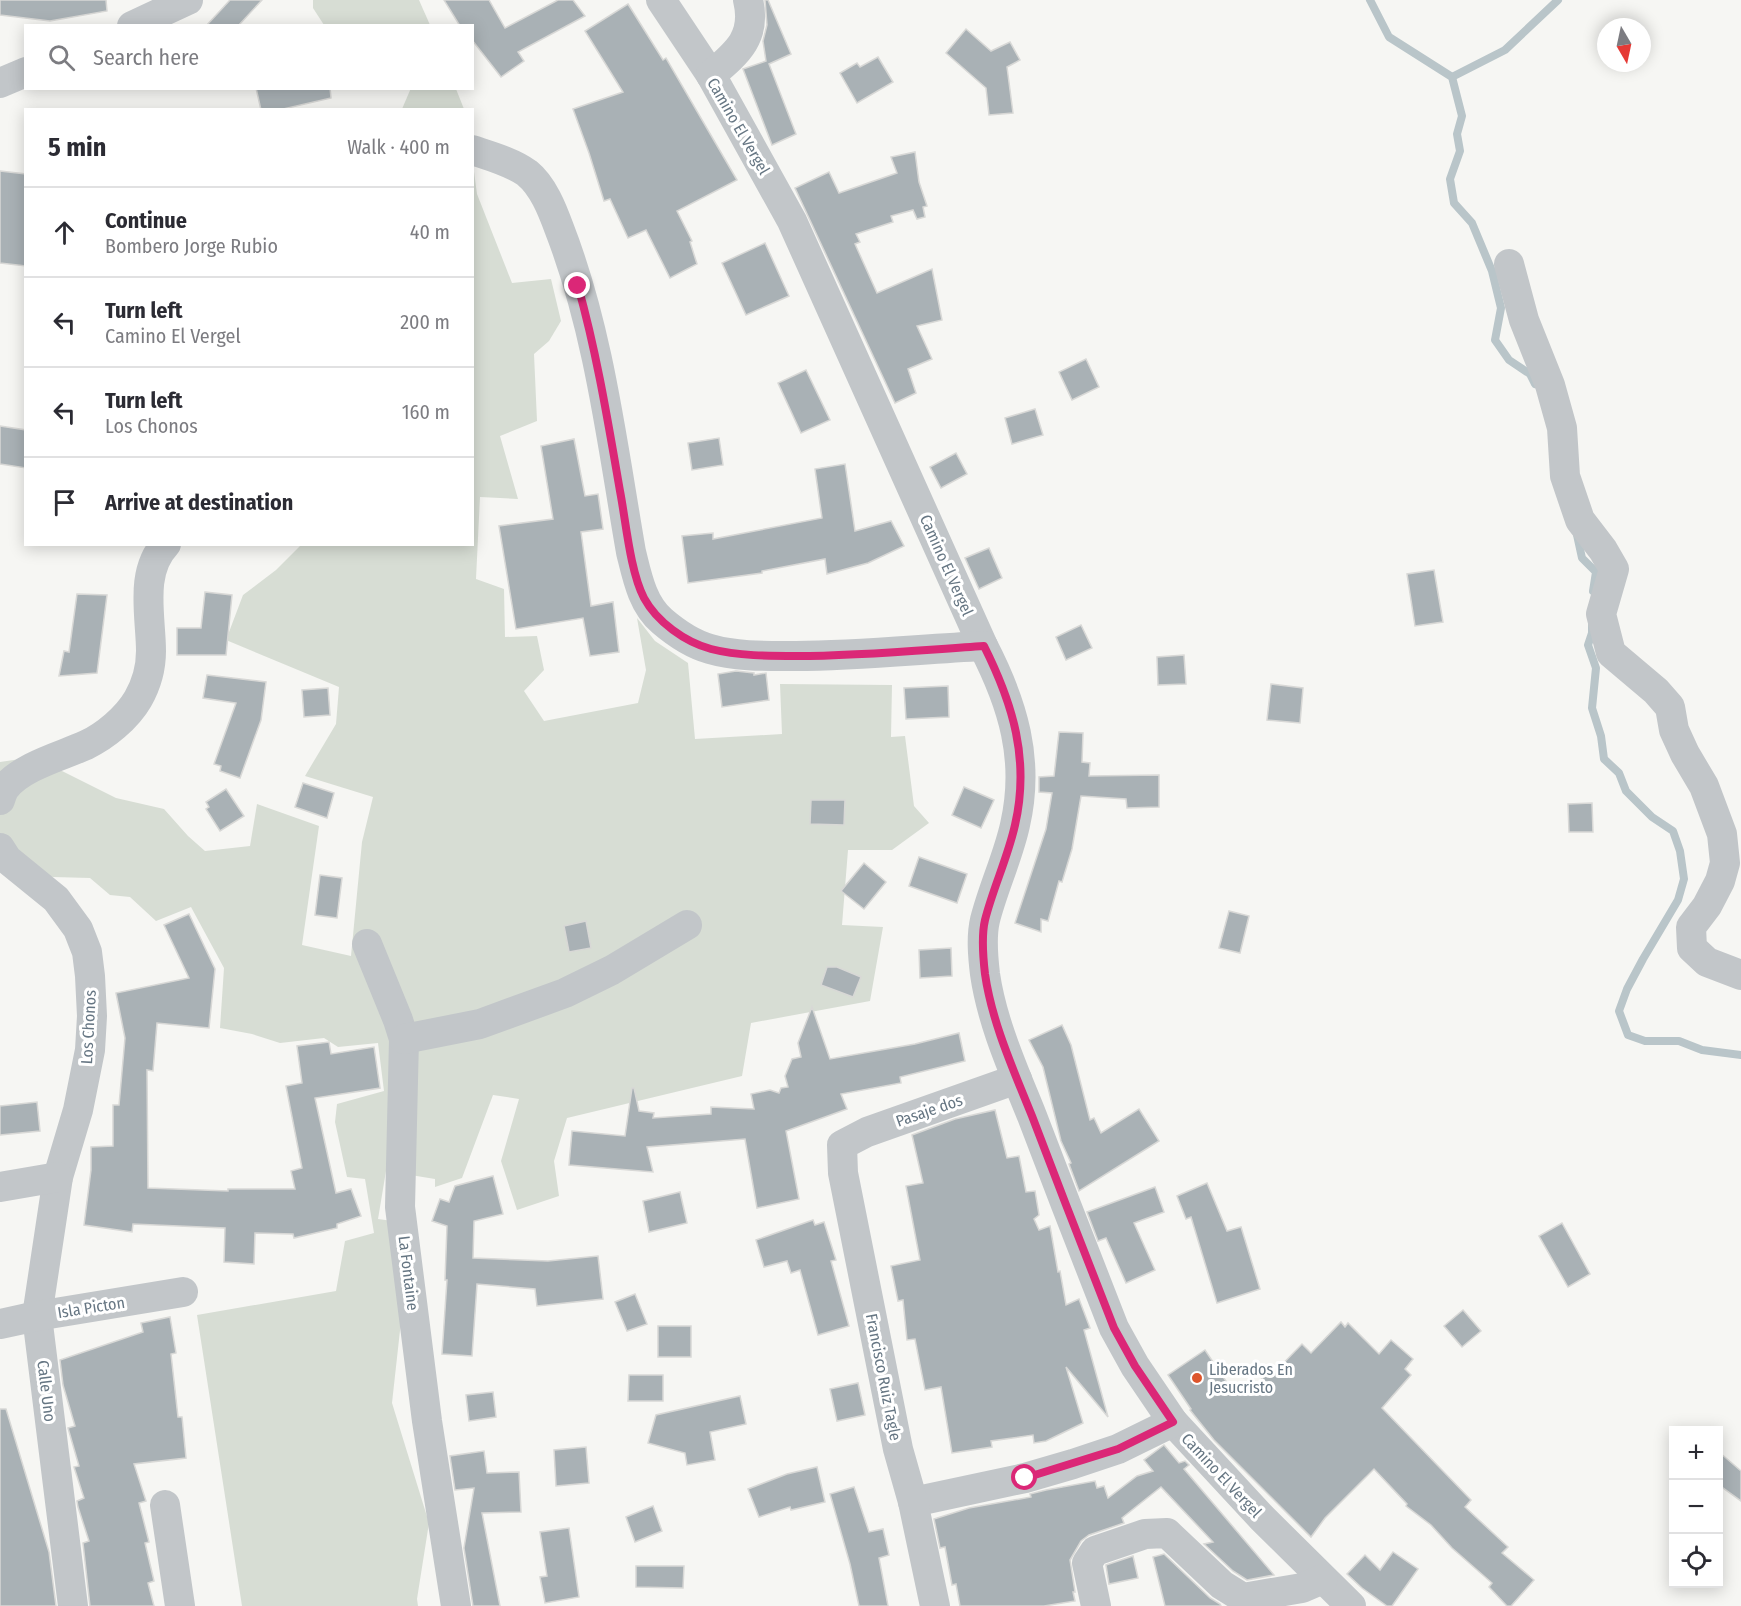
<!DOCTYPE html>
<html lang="en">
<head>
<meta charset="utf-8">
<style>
	body { margin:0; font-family:"Fira Sans Condensed",sans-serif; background:#f2f2f3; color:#2b2b33 }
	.controls { position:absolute; right:18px; bottom:18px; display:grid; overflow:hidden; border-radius:0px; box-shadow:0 3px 15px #0003 }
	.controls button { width:54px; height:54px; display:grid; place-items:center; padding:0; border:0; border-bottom:2px solid #e1e1e2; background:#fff; color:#2b2b33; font:30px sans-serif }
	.compass { position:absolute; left:1597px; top:18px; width:54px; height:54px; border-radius:50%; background:#fff; box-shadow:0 3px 15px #0003; rotate:171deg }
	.stop { position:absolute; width:18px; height:18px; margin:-14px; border:4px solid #db2777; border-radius:50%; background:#fff }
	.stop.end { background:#db2777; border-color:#fff; box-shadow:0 2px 6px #0008 }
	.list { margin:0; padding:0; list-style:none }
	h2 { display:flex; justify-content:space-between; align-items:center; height:78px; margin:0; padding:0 24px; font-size:26px }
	h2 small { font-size:20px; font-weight:400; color:#7c7c81 }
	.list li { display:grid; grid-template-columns:39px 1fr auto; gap:18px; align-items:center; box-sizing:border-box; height:90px; padding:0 24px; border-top:2px solid #e1e1e2 }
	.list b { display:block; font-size:22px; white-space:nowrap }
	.list p { margin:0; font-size:20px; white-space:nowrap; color:#7c7c81 }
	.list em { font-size:20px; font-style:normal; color:#7c7c81 }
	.icon { flex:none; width:33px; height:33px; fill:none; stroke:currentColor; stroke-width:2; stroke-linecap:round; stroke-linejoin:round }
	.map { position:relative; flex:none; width:1741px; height:1606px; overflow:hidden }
	.search { position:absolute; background:#fff; box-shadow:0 3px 15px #0003; left:24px; top:24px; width:450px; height:66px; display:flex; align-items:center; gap:15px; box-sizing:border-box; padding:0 21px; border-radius:0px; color:#7c7c81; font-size:22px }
	.panel { position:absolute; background:#fff; box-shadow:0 3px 15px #0003; left:24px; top:108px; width:450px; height:438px; border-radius:0px }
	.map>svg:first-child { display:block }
	.green { fill:#d7ddd4 }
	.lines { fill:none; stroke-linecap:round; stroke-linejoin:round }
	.stream { stroke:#b9c5c9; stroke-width:8 }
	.building { fill:#a9b1b5; stroke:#d8d8d6; stroke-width:1.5 }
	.minor { stroke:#c2c6c9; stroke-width:30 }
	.route { stroke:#db2777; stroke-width:8 }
	.poi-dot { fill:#dd552c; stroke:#fff; stroke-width:2 }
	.labels { text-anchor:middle; stroke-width:6; stroke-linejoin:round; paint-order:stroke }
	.street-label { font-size:16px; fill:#667683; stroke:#fff }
	.poi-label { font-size:16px; fill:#667683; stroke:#fff; text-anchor:start }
</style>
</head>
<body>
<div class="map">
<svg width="1741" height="1606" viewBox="0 0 1741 1606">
	<rect width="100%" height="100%" fill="#f6f6f3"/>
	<g class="green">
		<polygon points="313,0 419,0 430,25 324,25 313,8"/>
		<polygon points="411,88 456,89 464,109 402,109"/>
		<polygon points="473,164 477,194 512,283 551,279 561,321 549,341 534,354 537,421 500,436 518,499 480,497 476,579 504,589 505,637 537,636 544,670 524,691 544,721 638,703 646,670 637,618 655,641 688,663 695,739 782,734 780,684 892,685 891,737 905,736 914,806 929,823 892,850 848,850 842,925 883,927 870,1001 751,1023 742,1076 567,1118 554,1161 559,1196 517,1210 501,1161 519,1099 493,1095 462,1178 435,1187 435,1179 386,1171 378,1219 414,1224 409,1249 392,1403 429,1523 417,1599 418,1606 242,1606 197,1315 336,1291 345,1241 374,1233 365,1179 347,1177 335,1122 337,1104 384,1091 378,1043 338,1047 324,1038 280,1043 252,1034 220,1028 224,968 191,907 156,921 130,897 110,895 90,878 53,877 0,867 0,762 34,757 116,798 164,809 188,836 205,851 250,846 257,804 319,826 302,945 351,956 362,842 373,797 305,776 336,724 339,687 226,640 243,595 276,570 301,545 472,544"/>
	</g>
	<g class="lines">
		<g class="stream">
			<polyline points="1370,0 1389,37 1452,77 1462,116 1457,134 1460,151 1450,179 1454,203 1472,223 1492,271 1501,308 1495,340 1509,360 1530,374 1535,384"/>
			<polyline points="1452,77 1505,50 1558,0"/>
			<polyline points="1577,535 1582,558 1596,572 1593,591"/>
			<polyline points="1592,625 1592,633 1588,645 1596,668 1592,708 1601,736 1604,759 1619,773 1626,791 1652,817 1673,831 1680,851 1684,879 1678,900 1643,959 1627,989 1619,1011 1628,1035 1645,1041 1679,1041 1702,1050 1741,1055"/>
		</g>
	</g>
	<g class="building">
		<polygon points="0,0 106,0 107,11 50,21 0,15"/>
		<polygon points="230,0 262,0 238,26 206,26"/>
		<polygon points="444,0 489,0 505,28 558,0 573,0 585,16 518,52 524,61 501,77 472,40 472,26 460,26"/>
		<polygon points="765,0 768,0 791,54 769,64 796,134 772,145 743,69 766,61 763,41 767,25"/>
		<polygon points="628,4 663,60 666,58 737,180 677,211 692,241 690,242 697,264 670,278 646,230 628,238 610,199 604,201 589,153 573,109 623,92 585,31"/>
		<polygon points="966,29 991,51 1010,42 1020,60 1007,67 1013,113 989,115 986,88 946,53"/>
		<polygon points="878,57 893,82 857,103 840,73 857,63 860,67"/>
		<polygon points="256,88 330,88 331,98 279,110 261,110"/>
		<polygon points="915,152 919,182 927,206 923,207 925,217 917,219 913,210 891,216 893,222 856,234 860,242 855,244 877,293 932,269 942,320 917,326 932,359 908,369 916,393 895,403 795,188 829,172 839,193 897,173 891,157"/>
		<polygon points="0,171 26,174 26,266 0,263"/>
		<polygon points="765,243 789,296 746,315 722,263"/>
		<polygon points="1086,359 1099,387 1072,400 1059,372"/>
		<polygon points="806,370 830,420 801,433 778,383"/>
		<polygon points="1035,409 1043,435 1012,444 1005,418"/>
		<polygon points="0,426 26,430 26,468 0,464"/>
		<polygon points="719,438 723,465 692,470 688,443"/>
		<polygon points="574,439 585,496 598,494 603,529 581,532 591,606 613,602 619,652 590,656 583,618 516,629 499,526 553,519 541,446"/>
		<polygon points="956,453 967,474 941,488 930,467"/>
		<polygon points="845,464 855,531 891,521 904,546 868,563 827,574 825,559 762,571 762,573 688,583 682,536 713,533 713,539 822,518 815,469"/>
		<polygon points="989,548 1002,578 979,589 965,558"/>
		<polygon points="1434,570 1443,622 1415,626 1407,574"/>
		<polygon points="205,592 232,595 226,655 177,655 177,628 201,628"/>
		<polygon points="77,594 107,595 97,673 59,676 64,651 69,652"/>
		<polygon points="1081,625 1092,648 1066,660 1056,637"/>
		<polygon points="1184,655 1186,684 1158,685 1157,657"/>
		<polygon points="736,671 754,673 754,675 766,673 769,700 722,707 718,674"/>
		<polygon points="207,675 266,682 261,720 240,778 220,771 221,766 214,764 236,703 203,698"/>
		<polygon points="1271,684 1303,688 1300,723 1267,720"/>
		<polygon points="948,686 949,717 906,719 904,688"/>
		<polygon points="328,688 330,715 304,717 302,690"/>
		<polygon points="1059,732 1083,733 1082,762 1090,763 1089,776 1159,775 1159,807 1127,808 1126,799 1081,796 1072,849 1062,882 1059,881 1048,921 1041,919 1041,932 1015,923 1046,829 1052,793 1039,792 1039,777 1054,776"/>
		<polygon points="303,783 334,793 327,818 295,807"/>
		<polygon points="964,787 994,800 981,828 952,815"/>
		<polygon points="226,789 244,816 220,831 206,809 209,807 206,802"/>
		<polygon points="811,800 845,800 844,825 810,824"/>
		<polygon points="1592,803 1593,832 1569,832 1568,804"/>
		<polygon points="919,857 967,874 957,903 909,886"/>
		<polygon points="864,863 886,882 864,909 841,891"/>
		<polygon points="320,875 342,878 337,918 315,915"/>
		<polygon points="1229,911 1249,916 1240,953 1219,948"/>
		<polygon points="189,914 215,969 209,1028 157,1023 153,1071 147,1070 148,1188 228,1191 228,1189 295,1189 291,1171 302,1168 286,1086 302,1083 297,1046 329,1042 331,1054 374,1047 380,1088 315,1098 336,1193 351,1189 361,1216 337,1224 337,1228 294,1238 293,1234 255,1233 254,1264 224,1262 225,1228 133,1224 132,1232 84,1225 91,1170 91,1147 113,1146 113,1105 119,1105 125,1038 116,993 189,978 164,925"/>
		<polygon points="586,921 591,948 569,952 564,926"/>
		<polygon points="951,948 952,976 920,978 919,950"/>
		<polygon points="827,967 837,967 861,977 853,997 821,985"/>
		<polygon points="812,1007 830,1059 915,1044 959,1033 965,1061 900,1077 901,1083 841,1094 847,1109 786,1131 799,1199 757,1208 745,1139 647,1147 653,1172 569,1165 572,1131 625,1136 632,1088 634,1088 639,1111 654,1113 653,1118 711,1114 711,1107 754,1109 751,1094 770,1090 779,1093 781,1088 788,1087 785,1076 792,1059 801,1057 798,1043"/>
		<polygon points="1062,1025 1071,1045 1090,1120 1094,1118 1101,1133 1139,1109 1159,1141 1079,1191 1069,1164 1071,1163 1061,1141 1043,1067 1029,1040"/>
		<polygon points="37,1102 40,1131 0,1135 0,1106"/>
		<polygon points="995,1110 1007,1158 1019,1156 1026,1192 1035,1191 1039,1215 1034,1219 1039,1230 1050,1226 1058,1272 1060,1271 1066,1305 1079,1299 1090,1328 1084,1330 1108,1417 1066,1367 1083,1423 1046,1441 1034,1443 1033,1435 991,1441 992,1447 952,1453 941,1387 925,1390 915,1339 907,1340 903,1300 898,1301 891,1266 920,1260 906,1186 923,1183 912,1135 955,1119"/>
		<polygon points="493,1176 503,1214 474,1221 473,1258 548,1261 598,1256 603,1299 537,1306 535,1289 477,1284 472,1356 442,1354 447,1280 445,1280 447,1226 432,1221 440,1199 449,1202 455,1186"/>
		<polygon points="1207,1183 1227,1231 1241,1227 1260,1289 1217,1303 1191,1217 1186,1219 1177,1196"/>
		<polygon points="1155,1187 1164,1212 1134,1223 1155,1270 1126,1283 1106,1238 1098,1241 1087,1212"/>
		<polygon points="680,1192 687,1223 649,1232 643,1201"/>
		<polygon points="813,1220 815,1225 824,1222 836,1260 831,1261 849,1326 818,1335 800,1270 791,1273 787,1261 764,1267 756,1240"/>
		<polygon points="1562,1223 1590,1274 1568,1287 1539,1236"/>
		<polygon points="635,1294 647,1324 627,1331 615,1302"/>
		<polygon points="1463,1310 1481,1331 1462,1347 1444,1326"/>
		<polygon points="170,1317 176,1353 171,1354 178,1417 182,1417 186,1458 134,1464 146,1501 139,1503 149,1542 145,1543 154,1581 148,1583 154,1606 90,1606 83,1543 89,1541 78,1507 77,1501 84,1498 74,1467 79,1466 68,1428 75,1426 63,1385 60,1360 143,1332 141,1323"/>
		<polygon points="1341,1322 1345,1327 1348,1323 1379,1354 1391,1340 1413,1359 1405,1369 1411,1375 1382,1408 1471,1500 1465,1507 1508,1547 1502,1553 1534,1580 1511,1606 1507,1606 1489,1587 1492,1583 1452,1548 1431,1525 1406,1506 1407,1504 1374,1469 1325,1518 1311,1537 1214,1440 1190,1410 1191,1409 1168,1375 1205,1350 1234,1393 1247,1383 1251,1389 1267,1374 1270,1377 1302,1344 1311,1353"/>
		<rect x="658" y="1326" width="33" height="31"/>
		<polygon points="629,1375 663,1375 663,1401 628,1401"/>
		<polygon points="858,1383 865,1415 837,1421 830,1389"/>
		<polygon points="493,1392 496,1417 469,1421 466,1395"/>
		<polygon points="740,1396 746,1424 710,1432 715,1460 687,1465 685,1453 648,1443 656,1415"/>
		<polygon points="0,1409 6,1409 49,1552 56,1606 0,1606"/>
		<polygon points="1164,1445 1179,1463 1185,1461 1189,1465 1184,1469 1274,1575 1247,1580 1233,1571 1204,1544 1213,1542 1161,1487 1122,1518 1124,1523 1089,1535 1081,1541 1070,1560 1075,1592 1073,1592 1075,1601 1044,1606 960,1606 956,1584 952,1585 945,1547 940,1548 934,1519 969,1508 1031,1497 1030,1494 1046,1490 1095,1481 1097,1488 1104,1486 1108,1498 1137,1476 1153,1471 1144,1460"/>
		<polygon points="586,1447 589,1483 556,1486 554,1450"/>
		<polygon points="484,1451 487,1473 519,1472 521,1512 482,1513 500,1606 473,1606 464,1548 474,1488 455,1490 450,1456"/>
		<polygon points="1719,1452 1741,1471 1741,1501 1719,1485"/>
		<polygon points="817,1467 825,1502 791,1510 790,1507 759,1517 748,1489 787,1474"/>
		<polygon points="854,1487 869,1532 883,1529 889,1555 879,1558 888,1606 859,1606 850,1564 830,1494"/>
		<polygon points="653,1506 662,1531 635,1542 626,1517"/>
		<polygon points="569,1528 579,1597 545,1603 540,1577 547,1576 540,1532"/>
		<polygon points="1393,1552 1418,1569 1392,1606 1387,1606 1362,1588 1347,1574 1365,1555 1380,1570"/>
		<polygon points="1164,1554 1210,1598 1220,1604 1221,1606 1165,1606 1153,1557"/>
		<polygon points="1133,1556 1138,1578 1109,1584 1106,1565"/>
		<polygon points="636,1566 684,1566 683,1588 636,1587"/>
	</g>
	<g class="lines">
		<g class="minor">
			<path d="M661,0L711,75L792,221L983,646C1013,704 1030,760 1015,825C1008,857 993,888 985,920C981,937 983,957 985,974C992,1023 1014,1071 1032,1116C1059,1187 1086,1257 1114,1328L1135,1366L1173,1422L1262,1518L1351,1606"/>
			<polyline points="132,26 188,0"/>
			<path d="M711,75C737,53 757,37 748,0"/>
			<polyline points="0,83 26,72"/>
			<path d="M472,150C490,156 512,162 527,173C543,186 552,209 559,228C599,331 612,443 631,552C637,576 642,604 662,621C676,633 692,644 710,649C737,657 768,656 796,656C859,656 921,649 983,646"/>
			<polyline points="1509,264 1524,320 1550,385 1562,428 1565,476 1580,520 1603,550 1614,569 1601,614 1611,653 1656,691 1670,707 1674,730 1685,754 1704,786 1722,834 1725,863 1720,881 1707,906 1691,927 1692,948 1707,962 1741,975"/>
			<path d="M0,800C1,797 3,791 5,788C22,766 62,756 86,745C105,736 127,718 138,699C146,685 151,667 151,651C151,617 139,572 166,544"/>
			<polyline points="0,848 7,859 56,899 78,929 87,952 90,976 92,1016 90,1050 78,1110 58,1177 37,1316 73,1606"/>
			<polyline points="367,944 398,1020 404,1039 400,1207 427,1421 456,1606"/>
			<polyline points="404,1039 480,1024 565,993 612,970 687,925"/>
			<polyline points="0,1187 58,1177"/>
			<polyline points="0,1324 37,1316 183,1292"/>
			<polyline points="913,1502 1025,1478 1073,1464 1118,1449 1173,1422"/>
			<polyline points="165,1505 180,1606"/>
			<polyline points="935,1606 913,1502 898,1449 843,1173 842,1145 867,1132 1017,1079"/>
			<polyline points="1096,1606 1087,1563 1095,1551 1145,1534 1167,1533 1222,1585 1243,1598 1302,1588 1323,1579"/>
		</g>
	</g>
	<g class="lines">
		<path class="route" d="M578,286C597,354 608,422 620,491C626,522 630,571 644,598C657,622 685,642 711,649C738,656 769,656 797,656C859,656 922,650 984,646C1013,704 1030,760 1015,825C1008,857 993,888 985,920C981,937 983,957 985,974C992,1023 1014,1071 1032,1116C1059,1187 1086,1257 1114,1328L1135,1366L1173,1422L1118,1449L1025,1478"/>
	</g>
	<circle class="poi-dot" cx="1197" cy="1378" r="6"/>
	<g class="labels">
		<g class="street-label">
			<text transform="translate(739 126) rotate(60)" y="6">Camino El Vergel</text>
			<text transform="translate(947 565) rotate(66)" y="6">Camino El Vergel</text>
			<text transform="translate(88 1027) rotate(-87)" y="6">Los Chonos</text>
			<text transform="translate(929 1110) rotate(-19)" y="6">Pasaje dos</text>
			<text transform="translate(409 1273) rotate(83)" y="6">La Fontaine</text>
			<text transform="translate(91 1307) rotate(-9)" y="6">Isla Picton</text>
			<text transform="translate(884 1377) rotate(79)" y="6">Francisco Ruiz Tagle</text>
			<text transform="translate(47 1391) rotate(83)" y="6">Calle Uno</text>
			<text transform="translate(1222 1475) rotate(47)" y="6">Camino El Vergel</text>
		</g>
		<g class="poi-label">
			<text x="1209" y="1375">Liberados En<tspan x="1209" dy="18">Jesucristo</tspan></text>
		</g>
	</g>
</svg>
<div class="controls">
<button>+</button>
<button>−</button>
<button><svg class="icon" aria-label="locate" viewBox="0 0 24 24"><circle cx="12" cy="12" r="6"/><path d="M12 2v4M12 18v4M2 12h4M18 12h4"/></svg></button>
</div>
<svg class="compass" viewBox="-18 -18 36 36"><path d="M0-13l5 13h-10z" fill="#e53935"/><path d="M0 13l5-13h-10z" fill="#7c7c81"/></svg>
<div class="stop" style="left:1025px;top:1478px"></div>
<div class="stop end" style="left:578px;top:286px"></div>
<div class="search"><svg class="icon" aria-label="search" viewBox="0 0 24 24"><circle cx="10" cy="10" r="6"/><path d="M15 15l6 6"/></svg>Search here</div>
<section class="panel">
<h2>5 min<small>Walk · 400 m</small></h2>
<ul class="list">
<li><svg class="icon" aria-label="ahead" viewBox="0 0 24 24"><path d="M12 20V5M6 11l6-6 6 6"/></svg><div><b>Continue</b><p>Bombero Jorge Rubio</p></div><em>40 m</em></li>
<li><svg class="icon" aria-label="left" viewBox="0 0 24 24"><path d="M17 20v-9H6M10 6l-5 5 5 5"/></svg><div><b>Turn left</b><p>Camino El Vergel</p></div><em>200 m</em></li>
<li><svg class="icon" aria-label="left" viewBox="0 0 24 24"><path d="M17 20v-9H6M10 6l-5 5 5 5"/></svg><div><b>Turn left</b><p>Los Chonos</p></div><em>160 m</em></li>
<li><svg class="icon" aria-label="arrive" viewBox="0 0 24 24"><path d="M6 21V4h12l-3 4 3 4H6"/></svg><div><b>Arrive at destination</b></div></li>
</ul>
</section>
</div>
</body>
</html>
